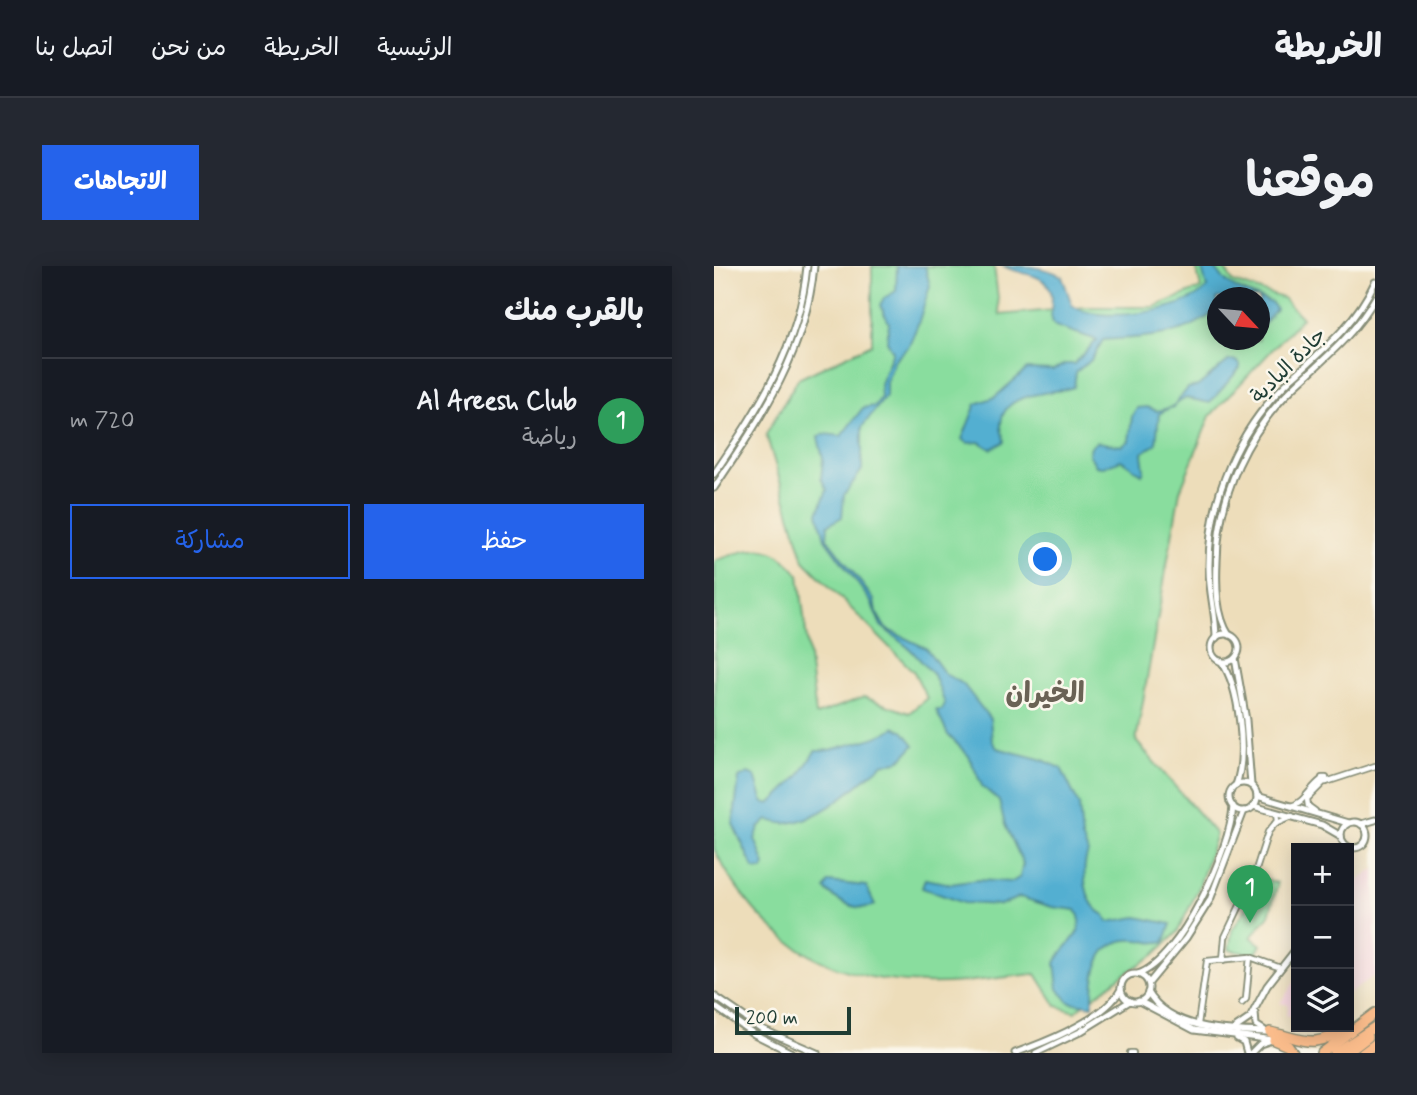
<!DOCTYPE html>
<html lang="ar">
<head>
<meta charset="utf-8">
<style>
	body { margin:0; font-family:Mynerve,"Playpen Sans Arabic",sans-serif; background:#242831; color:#f1f3f6; direction:rtl }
	.controls { position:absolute; right:21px; bottom:21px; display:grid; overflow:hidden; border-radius:0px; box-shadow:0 4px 18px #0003 }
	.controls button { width:63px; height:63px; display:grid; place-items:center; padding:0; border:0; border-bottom:2px solid #363941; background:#171b24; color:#f1f3f6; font:35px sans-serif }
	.compass { position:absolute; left:493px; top:21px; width:63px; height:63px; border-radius:50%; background:#171b24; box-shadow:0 4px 18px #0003; rotate:116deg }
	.scale { position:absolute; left:21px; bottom:18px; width:116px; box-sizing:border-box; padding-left:7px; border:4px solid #1f3d34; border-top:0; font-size:19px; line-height:24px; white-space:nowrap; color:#1f3d34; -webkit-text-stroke:5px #fbf7ec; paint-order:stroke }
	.you { position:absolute; left:332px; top:294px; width:24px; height:24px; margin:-18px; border:5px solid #fff; border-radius:50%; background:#1a73e8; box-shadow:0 0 0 10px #1a73e833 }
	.badge { display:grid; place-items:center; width:46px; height:46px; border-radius:50%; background:#2563eb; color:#fff; font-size:23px; font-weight:700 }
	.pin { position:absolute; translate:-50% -58px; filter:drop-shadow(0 2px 4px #0008) }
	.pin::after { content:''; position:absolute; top:37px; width:24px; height:21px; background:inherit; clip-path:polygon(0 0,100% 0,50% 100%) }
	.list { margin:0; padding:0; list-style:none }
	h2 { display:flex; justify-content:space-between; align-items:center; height:91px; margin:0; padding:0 28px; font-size:30px }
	h2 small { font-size:23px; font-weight:400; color:#9ea1a6 }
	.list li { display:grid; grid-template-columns:46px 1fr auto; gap:21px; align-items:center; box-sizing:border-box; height:126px; padding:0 28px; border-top:2px solid #363941 }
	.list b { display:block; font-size:26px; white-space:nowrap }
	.list p { margin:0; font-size:23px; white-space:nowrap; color:#9ea1a6 }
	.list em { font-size:23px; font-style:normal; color:#9ea1a6 }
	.actions { display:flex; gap:14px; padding:21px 28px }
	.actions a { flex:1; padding:16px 0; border:2px solid #2563eb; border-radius:0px; text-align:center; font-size:24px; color:#2563eb }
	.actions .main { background:#2563eb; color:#fff }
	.icon { flex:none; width:38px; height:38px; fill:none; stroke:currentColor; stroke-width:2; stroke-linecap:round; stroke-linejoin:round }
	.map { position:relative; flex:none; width:661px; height:787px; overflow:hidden; direction:ltr; border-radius:0px }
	header { display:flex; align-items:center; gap:42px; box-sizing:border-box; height:98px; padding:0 35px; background:#171b24; border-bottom:2px solid #363941 }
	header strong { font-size:33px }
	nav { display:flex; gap:38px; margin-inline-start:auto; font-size:24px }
	.intro { display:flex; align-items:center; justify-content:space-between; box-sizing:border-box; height:168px; padding:0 42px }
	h1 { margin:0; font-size:49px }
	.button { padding:18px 32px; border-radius:0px; background:#2563eb; color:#fff; font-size:24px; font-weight:700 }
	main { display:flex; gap:42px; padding:0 42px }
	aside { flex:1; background:#171b24; border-radius:0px; box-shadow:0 4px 18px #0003 }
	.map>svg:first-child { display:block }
	.built { fill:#f5cfdb }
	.green { fill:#89dd9e; stroke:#548d69; stroke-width:2; fill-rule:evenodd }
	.water { fill:#53afd1; stroke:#397682; stroke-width:2 }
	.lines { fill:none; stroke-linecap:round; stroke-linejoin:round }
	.minor-casing { stroke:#868d77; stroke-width:8 }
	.tertiary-casing { stroke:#868d77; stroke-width:9 }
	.motorway-casing { stroke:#868d77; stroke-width:12 }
	.minor { stroke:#fff; stroke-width:4.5 }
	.tertiary { stroke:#fff; stroke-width:5 }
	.motorway { stroke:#fabc8b; stroke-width:9 }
	.labels { text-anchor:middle; stroke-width:5; stroke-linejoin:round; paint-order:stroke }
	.street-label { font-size:21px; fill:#1f3d34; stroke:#fbf7ec }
	.district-label { font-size:28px; font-weight:bold; fill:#6a6255; stroke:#fbf7ec }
</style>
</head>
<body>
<header>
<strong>الخريطة</strong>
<nav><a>الرئيسية</a><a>الخريطة</a><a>من نحن</a><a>اتصل بنا</a></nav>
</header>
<div class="intro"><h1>موقعنا</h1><a class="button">الاتجاهات</a></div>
<main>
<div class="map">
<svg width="661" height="787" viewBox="0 0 661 787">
	<rect width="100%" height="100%" fill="#fbf7ec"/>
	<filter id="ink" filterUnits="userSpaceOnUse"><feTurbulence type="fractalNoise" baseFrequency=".0143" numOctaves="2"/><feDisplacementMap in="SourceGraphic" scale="14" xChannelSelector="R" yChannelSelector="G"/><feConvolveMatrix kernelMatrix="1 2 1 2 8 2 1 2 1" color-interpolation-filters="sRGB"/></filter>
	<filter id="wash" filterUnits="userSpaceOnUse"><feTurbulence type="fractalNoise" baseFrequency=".00686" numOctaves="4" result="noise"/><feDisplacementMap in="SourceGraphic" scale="28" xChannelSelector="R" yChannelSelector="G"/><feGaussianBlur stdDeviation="1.57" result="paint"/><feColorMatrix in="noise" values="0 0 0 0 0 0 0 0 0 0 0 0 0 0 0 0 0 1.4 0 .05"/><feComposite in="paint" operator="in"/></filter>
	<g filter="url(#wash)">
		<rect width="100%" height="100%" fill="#edddba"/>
		<g class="built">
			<polygon points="661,603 661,709 635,728 635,628 640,618"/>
			<polygon points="582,714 582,752 572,749 574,739 566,737"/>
		</g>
		<g class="green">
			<path d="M158,0H280L286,49L372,41H440L487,22L482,0H509L519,16L569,32L588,52L496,150L466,225L422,475L502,568L484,624L463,667L440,689L406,711L361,746L342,740L322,708C285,711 246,719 209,717C109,714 46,672 0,583L1,295C39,281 58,274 85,309L102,449L150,431L195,447L213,432L200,406L90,295L52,168L84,113L158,78ZM503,32H545V74H503Z"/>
			<polygon points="543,611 564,617 555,649 537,671 547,679 541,689 515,684 518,664 534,640"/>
		</g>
		<g class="water">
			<path d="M183,0H211L216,20L204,58L195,80L181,94L172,117V130L148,161V204L130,229L128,251L114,259L113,272L160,334L162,346L172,363L212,382L231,408L249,418L276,453L278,475L283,482L329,494L347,502L365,539L368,571L374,586C367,605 370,640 391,649L394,656L423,651L457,658L450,677C443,674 442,678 435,676C384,664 378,704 379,740L355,736L344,723L341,697C349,679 376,666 362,644L338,641L306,631L286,639L249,637L208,622L211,613L237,618L263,614L298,616L306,611L309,597L291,559L285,535L268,520L255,490L234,469L222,444H228L231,438L220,409L196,383L167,360L157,336L111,273L104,247L113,224L107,212L109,193L104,171L110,168L127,170L149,142L161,140L167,131L166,118L179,86L173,75L175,57L166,39L170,32L182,25Z"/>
			<path d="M289,0C311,0 329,0 348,10L358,39C382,59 474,46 493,21L487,0H500C511,20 525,24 545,32H503V44C469,72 431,71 389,74L377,94L362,106L360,121C338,129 287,124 287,160C287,166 290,170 290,176L277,183L265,176L254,177L248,173L262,138L281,131L313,103L339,104L351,98H360L383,74L341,60C331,47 345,30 332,17C322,7 301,7 289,0Z"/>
			<polygon points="545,32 558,37 562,43 546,63"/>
			<polygon points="520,94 526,98 526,102 496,137 472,132 445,148 442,178 428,187 430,204 428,208 407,194 388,201 382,200 375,188 377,180 383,176 408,180 415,175 418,150 423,142 433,141 443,145 459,141 474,122 484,120 514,95"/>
			<path d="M181,461L189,465L200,479C191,490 185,499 170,497C142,519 113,551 75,557C67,559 61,555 54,554L45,562L41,573L51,599L49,604L40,603L19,558L25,512L34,507L41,510L49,536L56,538L85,510L101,485C115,486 121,482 134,479C152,474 165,472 181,461Z"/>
			<path d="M115,616L152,620L161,639C145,647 122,635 111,623Z"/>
		</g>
	</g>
	<g filter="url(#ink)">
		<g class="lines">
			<defs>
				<g id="minor">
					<rect x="608" y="512" width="4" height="4"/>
					<polyline points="612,516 661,500"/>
					<path d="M577,540C590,537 596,522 607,514"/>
					<polyline points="601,545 594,540 593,533 609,517"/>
					<polyline points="562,557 578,550"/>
					<polyline points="509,694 511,671 540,610 554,566 564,554 563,547"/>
					<polyline points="528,737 532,733 536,691"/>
					<polyline points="484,758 493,695 536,691 567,702"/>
					<polyline points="416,787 419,787"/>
				</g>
				<g id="tertiary">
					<path d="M0,208C44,143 86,80 93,0"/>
					<path d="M0,222C47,152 92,87 100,0"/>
					<circle cx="511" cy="382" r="14"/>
					<path d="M515,369C502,349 502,319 503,296C504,228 533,165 582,119C611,92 642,67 661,32"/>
					<path d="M502,372C502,349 495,326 495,303C494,230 525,161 578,112C611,82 642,57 661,16"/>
					<polyline points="521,392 532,454 537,519"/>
					<path d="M507,395C526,421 533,489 522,519"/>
					<circle cx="529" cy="531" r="14"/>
					<polyline points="543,530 634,557"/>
					<polyline points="539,540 608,559 627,570"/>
					<circle cx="640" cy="569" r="13"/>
					<polyline points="647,558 661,554"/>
					<path d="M424,708C466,695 517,582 519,540"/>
					<circle cx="421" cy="722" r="14"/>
					<polyline points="435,717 472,672 496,634 530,545"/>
					<path d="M434,726C456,765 518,765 556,766"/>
					<polyline points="0,730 48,763 103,787"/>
					<polyline points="425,735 480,764 560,774"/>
					<polyline points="0,740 40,768 78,787"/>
					<polyline points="541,747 542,759 550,764"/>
					<polyline points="520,763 536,752 553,720 582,683"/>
					<polyline points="523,772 530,776 533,787"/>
					<path d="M301,787C332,776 391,753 407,723"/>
					<polyline points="322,787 366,766 416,735"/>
					<polyline points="537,787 546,778 558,774"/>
				</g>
				<g id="motorway">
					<path d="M556,766C594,775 599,783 634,761"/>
					<polyline points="560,774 574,780 579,787"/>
					<polyline points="608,787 661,747"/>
					<polyline points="621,787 661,761"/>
					<polyline points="633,787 654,771"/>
					<polyline points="649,787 661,778"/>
				</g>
			</defs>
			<use href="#minor" class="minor-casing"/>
			<use href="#tertiary" class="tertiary-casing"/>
			<use href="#motorway" class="motorway-casing"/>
			<use href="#minor" class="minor"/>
			<use href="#tertiary" class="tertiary"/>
			<use href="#motorway" class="motorway"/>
		</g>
	</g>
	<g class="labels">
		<g class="street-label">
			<text transform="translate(574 99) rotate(-45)" y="7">جادة البادية</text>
		</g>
		<g class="district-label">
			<text x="331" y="436">الخيران</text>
		</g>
	</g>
</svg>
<div class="controls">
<button>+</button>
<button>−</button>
<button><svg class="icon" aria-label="layers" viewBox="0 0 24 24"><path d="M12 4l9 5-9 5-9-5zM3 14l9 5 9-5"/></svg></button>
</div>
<svg class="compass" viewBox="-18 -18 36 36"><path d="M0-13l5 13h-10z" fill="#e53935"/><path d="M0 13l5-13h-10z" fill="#9ea1a6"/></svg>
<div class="scale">200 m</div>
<div class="you"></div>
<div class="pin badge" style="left:536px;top:657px;background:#2e9e5b">1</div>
</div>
<aside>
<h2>بالقرب منك<small></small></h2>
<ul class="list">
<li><span class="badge" style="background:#2e9e5b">1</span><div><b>Al Areesh Club</b><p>رياضة</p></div><em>720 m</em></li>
</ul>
<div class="actions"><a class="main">حفظ</a><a>مشاركة</a></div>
</aside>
</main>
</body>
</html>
